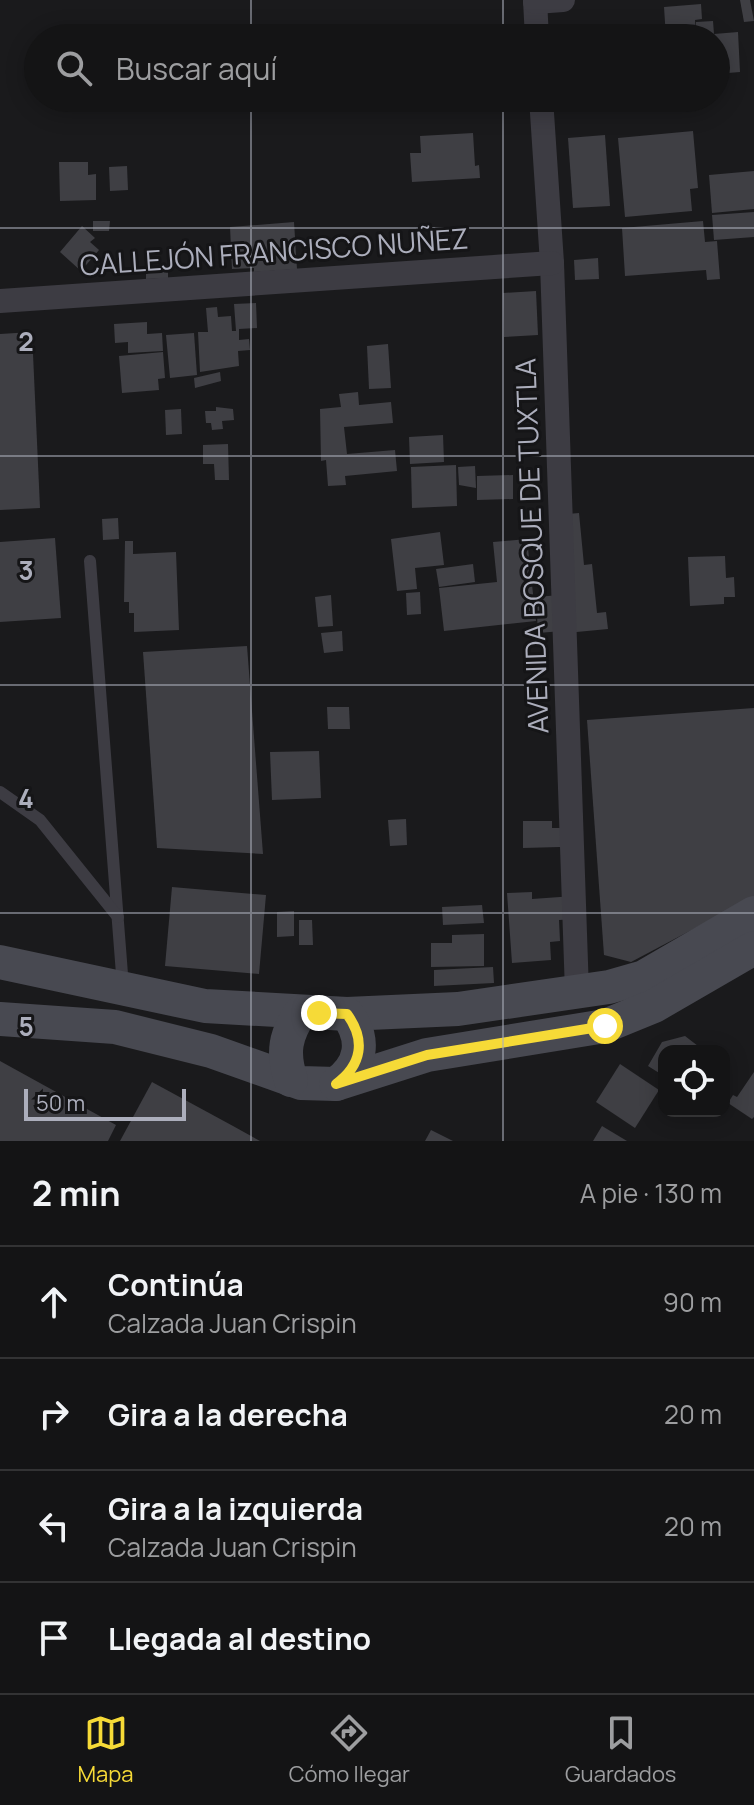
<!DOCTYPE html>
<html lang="es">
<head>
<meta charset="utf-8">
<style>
	body { margin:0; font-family:Manrope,sans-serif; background:#1d1d1e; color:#f1f3f6 }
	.controls { position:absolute; right:24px; bottom:24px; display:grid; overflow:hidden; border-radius:16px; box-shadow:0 4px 20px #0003 }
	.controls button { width:72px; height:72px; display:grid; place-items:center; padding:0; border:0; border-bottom:2px solid #333334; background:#141415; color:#f1f3f6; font:40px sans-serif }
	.scale { position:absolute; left:24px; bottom:20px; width:162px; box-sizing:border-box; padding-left:8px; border:4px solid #acaebc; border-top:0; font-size:22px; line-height:28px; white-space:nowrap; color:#acaebc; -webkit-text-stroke:6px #151517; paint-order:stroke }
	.stop { position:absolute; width:24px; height:24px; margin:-18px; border:6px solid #f6da37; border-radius:50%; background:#fff }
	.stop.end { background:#f6da37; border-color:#fff; box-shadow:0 2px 8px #0008 }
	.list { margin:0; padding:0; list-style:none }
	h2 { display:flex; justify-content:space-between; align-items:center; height:104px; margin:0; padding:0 32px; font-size:34px }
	h2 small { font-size:26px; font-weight:400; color:#9d9ea0 }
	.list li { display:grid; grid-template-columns:52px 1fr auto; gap:24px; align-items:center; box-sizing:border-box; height:112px; padding:0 32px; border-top:2px solid #333334 }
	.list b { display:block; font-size:30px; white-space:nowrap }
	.list p { margin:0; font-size:26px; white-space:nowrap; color:#9d9ea0 }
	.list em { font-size:26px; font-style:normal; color:#9d9ea0 }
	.icon { flex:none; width:44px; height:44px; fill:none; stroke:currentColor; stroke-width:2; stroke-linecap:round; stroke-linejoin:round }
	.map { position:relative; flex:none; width:754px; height:1141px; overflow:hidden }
	.search { position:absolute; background:#141415; box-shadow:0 4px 20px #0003; left:24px; right:24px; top:24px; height:88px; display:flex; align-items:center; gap:20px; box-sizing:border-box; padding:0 28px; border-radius:44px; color:#9d9ea0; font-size:30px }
	.sheet { height:552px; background:#141415 }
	nav { display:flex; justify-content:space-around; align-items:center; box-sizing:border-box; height:112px; border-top:2px solid #333334; background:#141415; font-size:22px; color:#9d9ea0 }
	nav a { display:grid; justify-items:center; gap:4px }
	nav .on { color:#f6da37 }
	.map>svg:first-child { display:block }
	.building { fill:#3f3f44 }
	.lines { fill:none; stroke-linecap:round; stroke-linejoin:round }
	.lane { stroke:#3d3c43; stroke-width:12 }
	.street { stroke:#3d3c43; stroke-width:24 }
	.secondary { stroke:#484951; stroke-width:34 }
	.route { stroke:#f6da37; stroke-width:10 }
	.grid { fill:none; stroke:#acaebc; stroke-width:2; stroke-opacity:0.55 }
	.labels { text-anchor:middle; stroke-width:6; stroke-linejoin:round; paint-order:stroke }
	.street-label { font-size:28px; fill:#acaebc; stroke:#151517 }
	.grid-label { font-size:26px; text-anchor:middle; font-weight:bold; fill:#acaebc; stroke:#151517; stroke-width:6; stroke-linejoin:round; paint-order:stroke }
</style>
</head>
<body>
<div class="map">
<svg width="754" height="1141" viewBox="0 0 754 1141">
	<rect width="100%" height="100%" fill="#1a1a1c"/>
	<g class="building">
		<polygon points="740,0 750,0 754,21 744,22"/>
		<polygon points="701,4 702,19 695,20 696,33 696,22 713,21 714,34 738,32 740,72 716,74 716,38 666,38 664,7"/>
		<polygon points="625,24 626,36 584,38 583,30"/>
		<polygon points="579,98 603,98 604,105 581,108"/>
		<polygon points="693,131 698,188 690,189 692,211 625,217 618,138"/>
		<polygon points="473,133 475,166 479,165 480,178 412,182 410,153 421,153 420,136"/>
		<polygon points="605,135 610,206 573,208 568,138"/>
		<polygon points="59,162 88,162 88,175 96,174 96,200 60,201"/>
		<polygon points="127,166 128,190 110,191 109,167"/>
		<polygon points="754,171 754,209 712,213 709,175"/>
		<polygon points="754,212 754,237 714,240 712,215"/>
		<polygon points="93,221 110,221 109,231 93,231"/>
		<polygon points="703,221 705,242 717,241 720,279 707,280 706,270 625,276 622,228"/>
		<polygon points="294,222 297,269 254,272 254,268 232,269 230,227"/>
		<polygon points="82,226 95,238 90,242 99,250 81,271 60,252"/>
		<polygon points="598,258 599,279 575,280 574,260"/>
		<polygon points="146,266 168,266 168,278 146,279"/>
		<polygon points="536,291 538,335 504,337 503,293"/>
		<polygon points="256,303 257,328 239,329 239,340 249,339 250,350 238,351 239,366 200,372 198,332 208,332 206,308 217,307 218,317 231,316 232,331 236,331 234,304"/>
		<polygon points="147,322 147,334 162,333 163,351 128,353 128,342 115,343 114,324"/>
		<polygon points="32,332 40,508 0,510 0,334"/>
		<polygon points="194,333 197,375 170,378 166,335"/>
		<polygon points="388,344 391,388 369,389 367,346"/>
		<polygon points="163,352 165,378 158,379 159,390 122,393 119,356"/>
		<polygon points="220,372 221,381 195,388 194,378"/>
		<polygon points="358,392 359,405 391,402 393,423 344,427 347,454 395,450 397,471 345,476 346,485 328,486 326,460 321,461 320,409 341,407 339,394"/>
		<polygon points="216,407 233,409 234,420 222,421 223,429 212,430 211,423 206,423 205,411 216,411"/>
		<polygon points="181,409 182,434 166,435 165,410"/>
		<polygon points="443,435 444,462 410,464 409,437"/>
		<polygon points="228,444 229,480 215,480 214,464 203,464 203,445"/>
		<polygon points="456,465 457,506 412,508 411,467"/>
		<polygon points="475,466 476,488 459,485 458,467"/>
		<polygon points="513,475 513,499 477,500 477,476"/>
		<polygon points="579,513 584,565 592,564 597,613 606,612 608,629 566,633 556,515"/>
		<polygon points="118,518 119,539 103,540 102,519"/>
		<polygon points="440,532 444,565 415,568 417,589 397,591 391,539"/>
		<polygon points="55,538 61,618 0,622 0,542"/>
		<polygon points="527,539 536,621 444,631 439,588 497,582 493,542"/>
		<polygon points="125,541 133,541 133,554 176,552 179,630 134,632 134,613 129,613 129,602 124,602"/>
		<polygon points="725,556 726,578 734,577 735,597 724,597 724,604 690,606 688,557"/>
		<polygon points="473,564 475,582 439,587 436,569"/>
		<polygon points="420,592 421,614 407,615 406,593"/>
		<polygon points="331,595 333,626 318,627 315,597"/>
		<polygon points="560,595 562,631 538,633 536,597"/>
		<polygon points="342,631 343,651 324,653 321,633"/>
		<polygon points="247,646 263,854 157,848 143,652"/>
		<polygon points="327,707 349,707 350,729 328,729"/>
		<polygon points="754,708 754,897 631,962 604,955 587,720"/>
		<polygon points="319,751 321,798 272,800 270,752"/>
		<polygon points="406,819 407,845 390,846 388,820"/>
		<polygon points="523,821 552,821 552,828 560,828 560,847 523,848"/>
		<polygon points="172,887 266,895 259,974 165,966"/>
		<polygon points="532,892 532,899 574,896 576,919 559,920 560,941 550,942 551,960 512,963 507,893"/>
		<polygon points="482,905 484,923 443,925 442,907"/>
		<polygon points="294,911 294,936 277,937 277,912"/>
		<polygon points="299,920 312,920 313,945 299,945"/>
		<polygon points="484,934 484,966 431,967 431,943 452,943 452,935"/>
		<polygon points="493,967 494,983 434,986 434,970"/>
		<polygon points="685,1036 698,1046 695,1051 664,1051 664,1076 648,1066 662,1042"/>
		<polygon points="0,1061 116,1125 108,1141 0,1141"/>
		<polygon points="620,1064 659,1090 635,1128 596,1102"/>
		<polygon points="754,1072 754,1117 752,1119 728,1103 733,1095 737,1097"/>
		<polygon points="152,1082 233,1126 260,1141 120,1141"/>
		<polygon points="602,1126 627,1141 593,1141"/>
		<polygon points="431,1130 453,1141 425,1141"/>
	</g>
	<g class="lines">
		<g class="lane">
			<polyline points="90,561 123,987"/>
			<polyline points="0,792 40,820 118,917"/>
		</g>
		<g class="street">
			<polyline points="535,0 537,38"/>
			<polyline points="535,2 563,0"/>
			<polyline points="541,98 552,263 577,992"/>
			<polyline points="0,301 552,263"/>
		</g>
		<g class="secondary">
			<polyline points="0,962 205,1006 347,1014 458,1009 609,987 644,977 754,913"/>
			<polyline points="0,1019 115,1027 211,1051 301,1083 336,1084 427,1055 605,1026 654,1006 754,948"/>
			<path d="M291,1080C282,1053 285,1035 301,1012"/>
			<path d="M336,1084C362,1065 366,1040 347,1014"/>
		</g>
	</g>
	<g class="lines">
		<path class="route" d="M319,1013L347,1014C366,1040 362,1065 336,1084L427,1055L605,1026"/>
	</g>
	<path class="grid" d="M251,0V38M503,0V38M251,98V1141M503,98V1141M0,228H754M0,456H754M0,685H754M0,913H754"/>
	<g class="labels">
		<g class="street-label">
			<text transform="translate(274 252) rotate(-4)" y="10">CALLEJÓN FRANCISCO NUÑEZ</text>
			<text transform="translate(532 546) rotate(-92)" y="10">AVENIDA BOSQUE DE TUXTLA</text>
		</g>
	</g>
	<g class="grid-label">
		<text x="26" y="351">2</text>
		<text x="26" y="580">3</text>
		<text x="26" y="808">4</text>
		<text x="26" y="1036">5</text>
	</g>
</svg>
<div class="controls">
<button><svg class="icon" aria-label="locate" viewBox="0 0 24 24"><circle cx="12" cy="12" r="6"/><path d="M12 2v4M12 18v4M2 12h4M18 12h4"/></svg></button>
</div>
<div class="scale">50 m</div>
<div class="stop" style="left:605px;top:1026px"></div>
<div class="stop end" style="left:319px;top:1013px"></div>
<div class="search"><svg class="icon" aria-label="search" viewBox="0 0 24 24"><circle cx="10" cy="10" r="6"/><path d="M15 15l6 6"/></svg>Buscar aquí</div>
</div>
<section class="sheet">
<h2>2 min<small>A pie · 130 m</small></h2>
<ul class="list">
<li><svg class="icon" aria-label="ahead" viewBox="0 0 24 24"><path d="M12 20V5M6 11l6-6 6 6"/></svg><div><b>Continúa</b><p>Calzada Juan Crispin</p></div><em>90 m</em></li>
<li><svg class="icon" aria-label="right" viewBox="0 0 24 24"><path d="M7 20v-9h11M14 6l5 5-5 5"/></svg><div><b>Gira a la derecha</b></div><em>20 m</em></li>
<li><svg class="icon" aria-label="left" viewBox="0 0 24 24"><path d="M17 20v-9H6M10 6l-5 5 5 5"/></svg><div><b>Gira a la izquierda</b><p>Calzada Juan Crispin</p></div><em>20 m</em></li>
<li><svg class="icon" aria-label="arrive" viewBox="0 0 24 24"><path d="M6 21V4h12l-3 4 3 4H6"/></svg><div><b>Llegada al destino</b></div></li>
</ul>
</section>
<nav>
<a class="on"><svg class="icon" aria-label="map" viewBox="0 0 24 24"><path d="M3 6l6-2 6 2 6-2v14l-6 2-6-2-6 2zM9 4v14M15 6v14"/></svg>Mapa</a>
<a><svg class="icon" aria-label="directions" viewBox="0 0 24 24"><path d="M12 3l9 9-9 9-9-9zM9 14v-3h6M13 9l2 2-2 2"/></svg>Cómo llegar</a>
<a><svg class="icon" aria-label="saved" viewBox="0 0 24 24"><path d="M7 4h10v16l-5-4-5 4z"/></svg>Guardados</a>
</nav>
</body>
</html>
